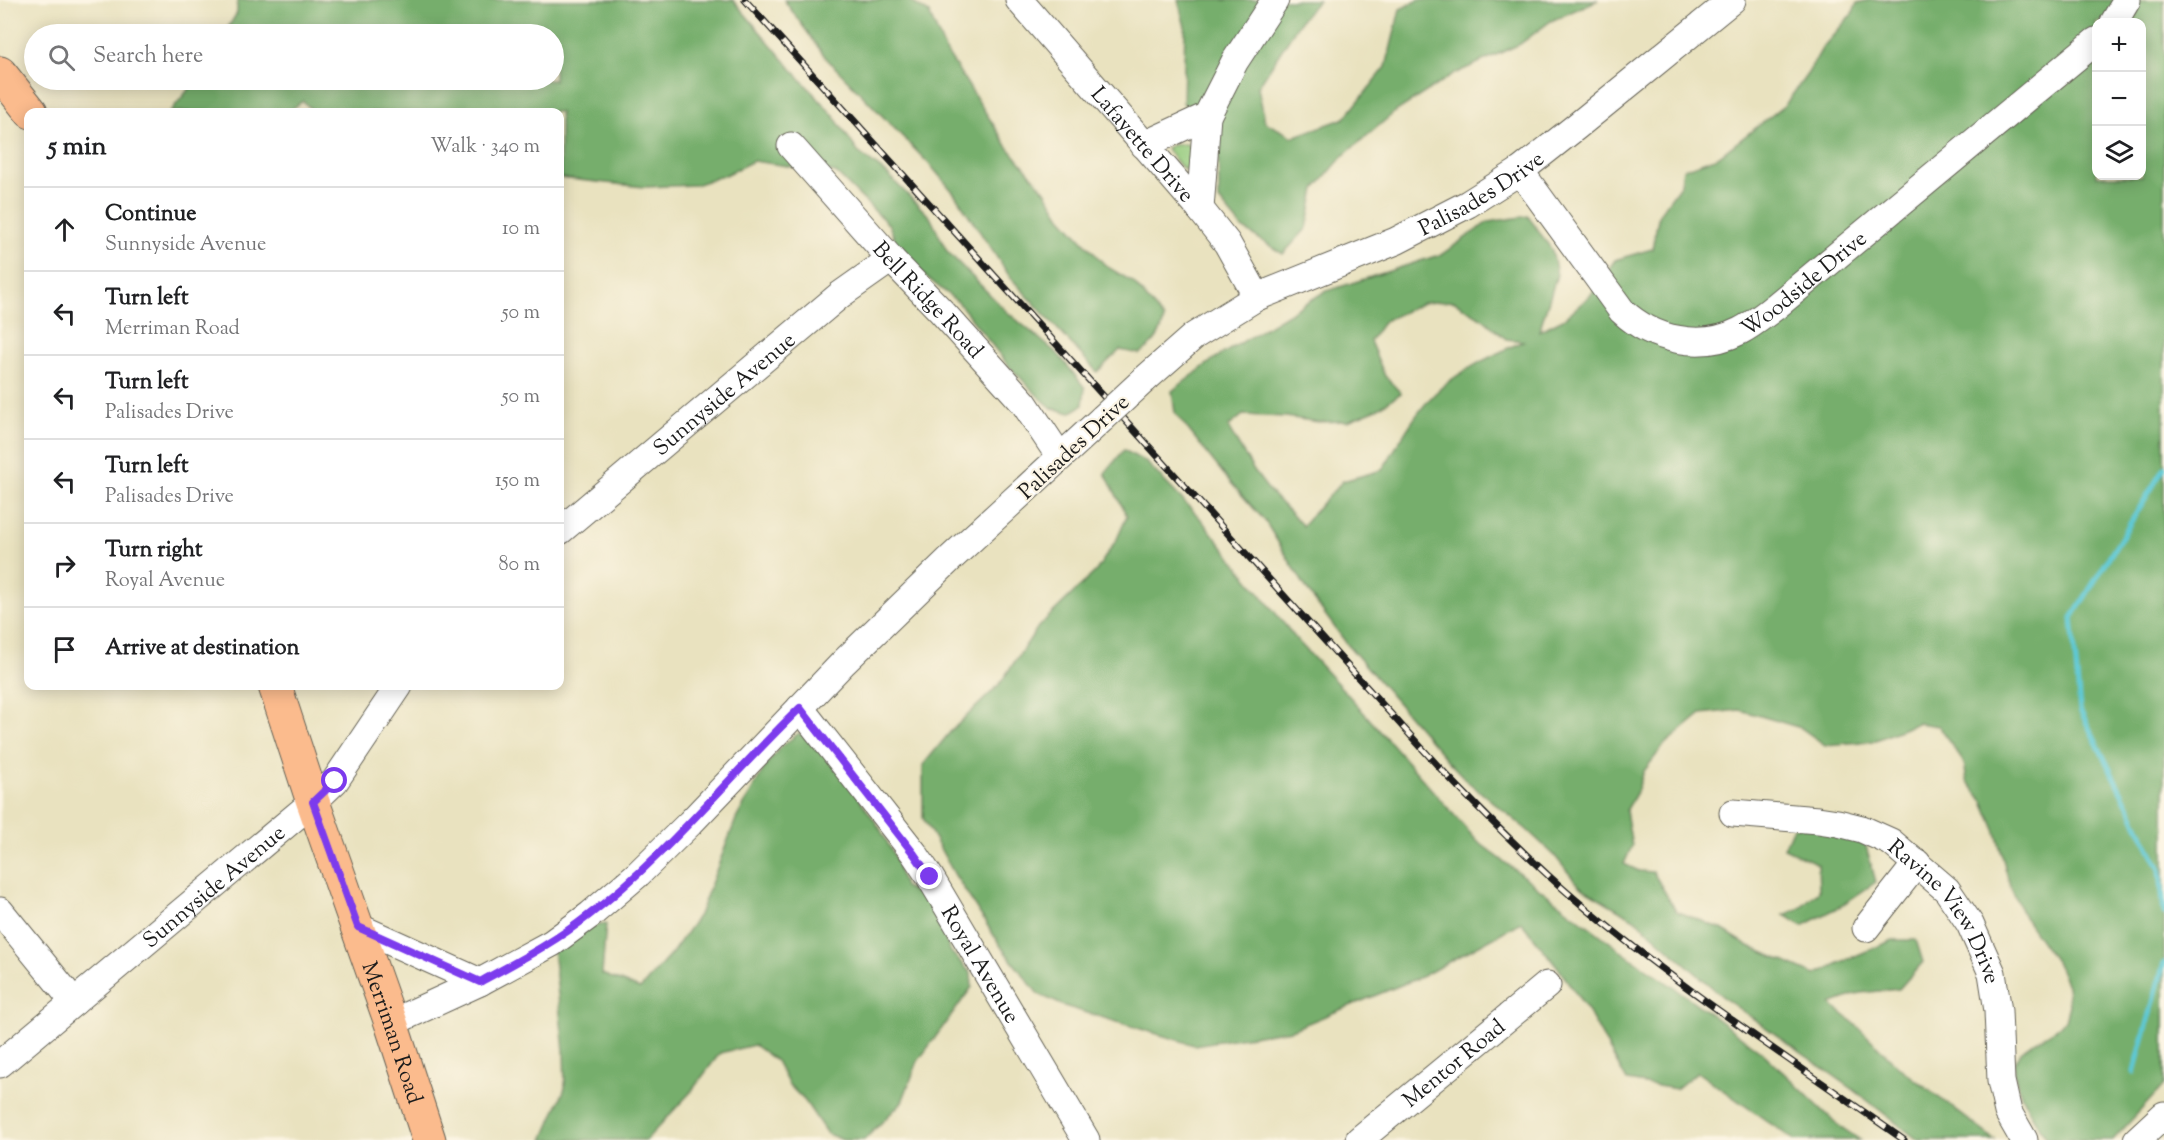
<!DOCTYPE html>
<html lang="en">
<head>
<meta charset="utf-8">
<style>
	body { margin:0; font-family:"Sorts Mill Goudy",serif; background:#f6f6f6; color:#202124 }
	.controls { position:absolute; right:18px; top:18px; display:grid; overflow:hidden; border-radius:12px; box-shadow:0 3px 15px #0003 }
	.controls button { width:54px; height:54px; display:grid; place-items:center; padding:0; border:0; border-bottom:2px solid #e0e0e0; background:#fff; color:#202124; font:30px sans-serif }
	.stop { position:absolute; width:18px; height:18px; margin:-14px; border:4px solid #7c3aed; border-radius:50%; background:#fff }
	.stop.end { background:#7c3aed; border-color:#fff; box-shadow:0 2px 6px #0008 }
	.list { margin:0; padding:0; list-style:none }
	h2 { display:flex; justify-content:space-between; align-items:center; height:78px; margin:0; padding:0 24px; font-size:26px }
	h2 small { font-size:20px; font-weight:400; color:#757577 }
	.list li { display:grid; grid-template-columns:39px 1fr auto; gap:18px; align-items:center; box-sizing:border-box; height:84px; padding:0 24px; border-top:2px solid #e0e0e0 }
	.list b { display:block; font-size:22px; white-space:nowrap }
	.list p { margin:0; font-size:20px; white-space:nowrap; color:#757577 }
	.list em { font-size:20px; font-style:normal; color:#757577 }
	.icon { flex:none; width:33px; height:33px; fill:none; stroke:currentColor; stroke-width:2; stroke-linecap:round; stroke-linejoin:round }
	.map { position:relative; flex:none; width:2164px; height:1140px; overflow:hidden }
	.search { position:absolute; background:#fff; box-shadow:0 3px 15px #0003; left:24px; top:24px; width:540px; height:66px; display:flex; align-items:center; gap:15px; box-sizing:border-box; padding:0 21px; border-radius:33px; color:#757577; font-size:22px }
	.panel { position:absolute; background:#fff; box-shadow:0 3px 15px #0003; left:24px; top:108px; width:540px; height:582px; border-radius:12px }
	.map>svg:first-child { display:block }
	.green { fill:#93ca7c; stroke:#58734c; stroke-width:1.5 }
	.forest { fill:#76ae6c; stroke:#496544; stroke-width:1.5; fill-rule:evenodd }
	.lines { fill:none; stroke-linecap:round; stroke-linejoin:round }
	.stream { stroke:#5dc9d6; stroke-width:5 }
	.minor-casing { stroke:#646155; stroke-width:29 }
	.major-casing { stroke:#646155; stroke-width:35 }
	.minor { stroke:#fff; stroke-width:27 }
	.major { stroke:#fbbb8d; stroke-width:33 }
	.rail-casing { stroke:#1c1c1c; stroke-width:7 }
	.rail { stroke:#fcf5e5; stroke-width:4.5; stroke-dasharray:14; stroke-linecap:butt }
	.minor-bridge-casing { stroke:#646155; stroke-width:29; stroke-linecap:butt }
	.minor-bridge { stroke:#fff; stroke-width:27 }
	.route { stroke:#7c3aed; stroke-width:8 }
	.labels { text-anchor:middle; stroke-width:4.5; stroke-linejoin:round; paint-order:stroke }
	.street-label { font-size:22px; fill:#1c1c1c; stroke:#fcf5e5 }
</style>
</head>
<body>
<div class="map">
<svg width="2164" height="1140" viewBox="0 0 2164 1140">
	<rect width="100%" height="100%" fill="#fcf5e5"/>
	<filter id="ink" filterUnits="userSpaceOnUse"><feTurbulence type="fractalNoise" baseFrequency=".0167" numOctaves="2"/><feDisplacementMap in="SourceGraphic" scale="12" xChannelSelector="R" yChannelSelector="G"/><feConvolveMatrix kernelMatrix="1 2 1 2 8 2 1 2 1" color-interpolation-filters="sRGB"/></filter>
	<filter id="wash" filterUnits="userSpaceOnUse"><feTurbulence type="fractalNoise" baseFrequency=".008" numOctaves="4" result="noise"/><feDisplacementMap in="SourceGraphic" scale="24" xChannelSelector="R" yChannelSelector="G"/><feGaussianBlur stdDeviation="1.35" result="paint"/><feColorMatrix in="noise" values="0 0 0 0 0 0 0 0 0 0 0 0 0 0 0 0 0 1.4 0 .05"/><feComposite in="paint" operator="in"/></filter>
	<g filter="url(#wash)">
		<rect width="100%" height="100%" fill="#e9e2bf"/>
		<path class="green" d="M1187,144C1192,150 1191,164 1187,170L1183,169L1166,148L1173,145Z"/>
		<g class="forest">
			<polygon points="237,0 733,0 797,75 833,115 858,152 886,173 930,217 947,251 1006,311 1059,355 1085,388 1083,405 1070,413 1052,408 1038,396 1007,364 959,303 925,276 898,247 889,225 836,173 753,161 725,175 695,185 644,187 560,178 560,112 314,112 303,101 288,112 170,112 196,80 554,80 554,34 224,34 237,13"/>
			<path d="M784,0H909L929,13L945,50L968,85L1007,146L1045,191L1061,217L1106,266L1133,282L1164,319C1161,336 1153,344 1140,354L1120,350L1097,372L1010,277L954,193L931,166L826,58Z"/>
			<polygon points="1178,0 1319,0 1301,20 1258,87 1265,122 1293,137 1345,118 1386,67 1400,9 1419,0 1598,0 1551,21 1520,44 1452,75 1395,112 1343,156 1315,189 1307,228 1283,254 1242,228 1219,200 1218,130 1183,103 1185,27"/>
			<path d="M1870,0H2164V1085L2113,1140H2048C2036,1123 2000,1072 2021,1052C2032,1042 2048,1035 2060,1026L2065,1020L2069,1005L2067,986L2059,967L2024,917L2010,886L1996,832L1983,801L1967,781L1964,763L1939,726L1917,723L1874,741L1825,745L1801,728L1740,710L1701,714L1665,744L1644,771L1637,792L1626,811L1632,846L1624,864L1639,871L1653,872L1676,911L1720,928L1749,946L1815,975L1841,962L1893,940H1916L1923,962L1899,989L1860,993L1830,1004L1854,1023L1900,1068L1995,1140H1918L1854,1090L1724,998L1636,920L1580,887L1554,855L1526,829L1468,782L1448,761L1347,644L1310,594L1265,521L1225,476L1175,413L1172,391L1214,359L1324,292L1442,254L1488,222L1528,216L1552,250L1557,275L1539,331L1563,319L1590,296L1615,260L1652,249L1659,214L1681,184L1683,169L1718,157L1785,105L1808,73L1823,47L1852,14L1857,3ZM2096,22H2142V176H2096ZM1453,301L1483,319L1506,339L1523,341C1498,353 1463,369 1442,387C1416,409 1400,442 1382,470L1343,481L1322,503L1303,526L1270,492L1254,471L1228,427L1243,415L1286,417L1318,422L1348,421L1377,409L1401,393L1385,376L1370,341L1384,321L1423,303Z"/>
			<polygon points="1124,450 1147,463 1200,518 1297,640 1350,697 1477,841 1628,956 1682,993 1763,1053 1838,1125 1860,1140 1794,1140 1697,1072 1676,1089 1627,1081 1588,1011 1557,966 1521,922 1423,976 1291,1030 1194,1045 1064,1006 1038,994 1002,948 955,875 923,818 923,765 951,731 999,685 1038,627 1096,571 1117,539 1127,516 1105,473"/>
			<polygon points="799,733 826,751 879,827 895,857 904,887 926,896 951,952 971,973 972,987 918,1061 902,1102 864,1140 843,1140 827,1134 805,1101 789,1085 776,1061 754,1045 720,1053 690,1093 646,1140 543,1140 565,1088 564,1051 553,949 569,930 606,924 602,974 640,989 672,953 699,915 736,819 766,765 782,746"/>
			<polygon points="1836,826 1866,846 1876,882 1839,907 1803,926 1784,915 1798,909 1819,891 1818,864 1784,848 1793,827"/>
		</g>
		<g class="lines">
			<g class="stream">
				<polyline points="2164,468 2072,618 2080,710 2160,869 2164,913"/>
				<polyline points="2134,1072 2164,963"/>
			</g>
		</g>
	</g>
	<g filter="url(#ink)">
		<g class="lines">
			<defs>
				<g id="minor">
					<path id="s1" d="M1019,0L1200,209L1227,243L1257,297"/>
					<polyline points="2114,22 2127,0"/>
					<polyline points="1144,145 1207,116 1235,61 1275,0"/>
					<path id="s2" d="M791,146L891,259L942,312L1024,403L1060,457"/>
					<path id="s3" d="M1520,171L1622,311C1653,340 1701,351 1740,331C1752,325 1764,315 1775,307L2096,41"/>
					<polyline points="1200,209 1207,116"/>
					<path id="s4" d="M1144,380L1194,336L1257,297L1396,241L1468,204L1520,171L1577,126L1732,0"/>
					<path id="s5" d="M560,531L840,295L891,259"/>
					<path id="s6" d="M800,708L914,853L930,877L1086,1140"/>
					<path id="s7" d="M1733,813L1818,820L1838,823L1862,829L1891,842L1947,890L1970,924L1992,973L1998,1011L2001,1081L2008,1112L2024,1140"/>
					<polyline points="0,911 74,1002"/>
					<polyline points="358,927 480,982 552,943 590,915 638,874 690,823 844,662 951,558 1103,418"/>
					<polyline points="1866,928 1917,863"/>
					<polyline points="391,1023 480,982"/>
					<path id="s8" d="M0,1064L313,802L335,781L399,686"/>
					<path id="s9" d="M1359,1140L1547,985"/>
					<polyline points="2137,1140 2164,1115"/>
				</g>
				<g id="major">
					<polyline points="0,73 31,112"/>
					<path id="s10" d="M275,686L313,802L391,1023L429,1140"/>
				</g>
			</defs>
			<use href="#minor" class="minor-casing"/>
			<use href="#major" class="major-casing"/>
			<use href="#minor" class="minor"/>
			<use href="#major" class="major"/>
			<defs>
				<path id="rail" d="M745,0L1439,767C1483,813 1528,859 1576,900C1679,988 1794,1062 1904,1140"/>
			</defs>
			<use href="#rail" class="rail-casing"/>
			<use href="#rail" class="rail"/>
			<defs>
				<polyline id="minor-bridge" points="1103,418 1144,380"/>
			</defs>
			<use href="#minor-bridge" class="minor-bridge-casing"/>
			<use href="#minor-bridge" class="minor-bridge"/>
		</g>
	</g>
	<g class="lines" filter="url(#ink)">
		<path class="route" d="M335,781L313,802L358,927L480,982C518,961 555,942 589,915C668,855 729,776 800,708L914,854L930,877"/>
	</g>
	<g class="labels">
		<g class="street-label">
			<text dy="8" stroke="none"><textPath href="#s1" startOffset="190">Lafayette Drive</textPath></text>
			<text dy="8" stroke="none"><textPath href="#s4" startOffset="388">Palisades Drive</textPath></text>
			<text dy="8" stroke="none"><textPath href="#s3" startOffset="380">Woodside Drive</textPath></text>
			<text dy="8" stroke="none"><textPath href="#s2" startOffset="206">Bell Ridge Road</textPath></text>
			<text dy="8" stroke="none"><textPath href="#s5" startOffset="214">Sunnyside Avenue</textPath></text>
			<text transform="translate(1073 446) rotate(-43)" y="8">Palisades Drive</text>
			<text dy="8" stroke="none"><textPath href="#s8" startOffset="278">Sunnyside Avenue</textPath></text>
			<text dy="8" stroke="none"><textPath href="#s7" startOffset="252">Ravine View Drive</textPath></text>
			<text dy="8" stroke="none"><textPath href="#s6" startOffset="314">Royal Avenue</textPath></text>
			<text dy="8" stroke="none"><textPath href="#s10" startOffset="366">Merriman Road</textPath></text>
			<text dy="8" stroke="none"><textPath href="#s9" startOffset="122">Mentor Road</textPath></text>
		</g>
	</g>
</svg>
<div class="controls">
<button>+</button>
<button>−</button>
<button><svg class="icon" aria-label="layers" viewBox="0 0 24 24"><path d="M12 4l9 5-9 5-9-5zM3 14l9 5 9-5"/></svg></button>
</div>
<div class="stop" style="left:335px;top:781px"></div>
<div class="stop end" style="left:930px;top:877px"></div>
<div class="search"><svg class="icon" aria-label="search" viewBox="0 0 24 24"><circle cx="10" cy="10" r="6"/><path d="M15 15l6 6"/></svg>Search here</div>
<section class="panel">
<h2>5 min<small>Walk · 340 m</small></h2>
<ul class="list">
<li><svg class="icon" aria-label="ahead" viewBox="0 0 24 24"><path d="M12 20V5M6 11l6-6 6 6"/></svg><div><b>Continue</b><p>Sunnyside Avenue</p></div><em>10 m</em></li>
<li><svg class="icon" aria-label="left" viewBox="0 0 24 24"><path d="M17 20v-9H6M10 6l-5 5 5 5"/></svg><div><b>Turn left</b><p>Merriman Road</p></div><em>50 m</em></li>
<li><svg class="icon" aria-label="left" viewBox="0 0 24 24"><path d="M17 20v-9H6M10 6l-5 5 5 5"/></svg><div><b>Turn left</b><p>Palisades Drive</p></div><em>50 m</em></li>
<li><svg class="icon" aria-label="left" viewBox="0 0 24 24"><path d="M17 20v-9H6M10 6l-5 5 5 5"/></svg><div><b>Turn left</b><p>Palisades Drive</p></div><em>150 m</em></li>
<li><svg class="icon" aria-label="right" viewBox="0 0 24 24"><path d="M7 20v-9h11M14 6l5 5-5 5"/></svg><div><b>Turn right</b><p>Royal Avenue</p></div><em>80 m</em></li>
<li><svg class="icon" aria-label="arrive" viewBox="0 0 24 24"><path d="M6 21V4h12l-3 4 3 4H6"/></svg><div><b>Arrive at destination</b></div></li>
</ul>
</section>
</div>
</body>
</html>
